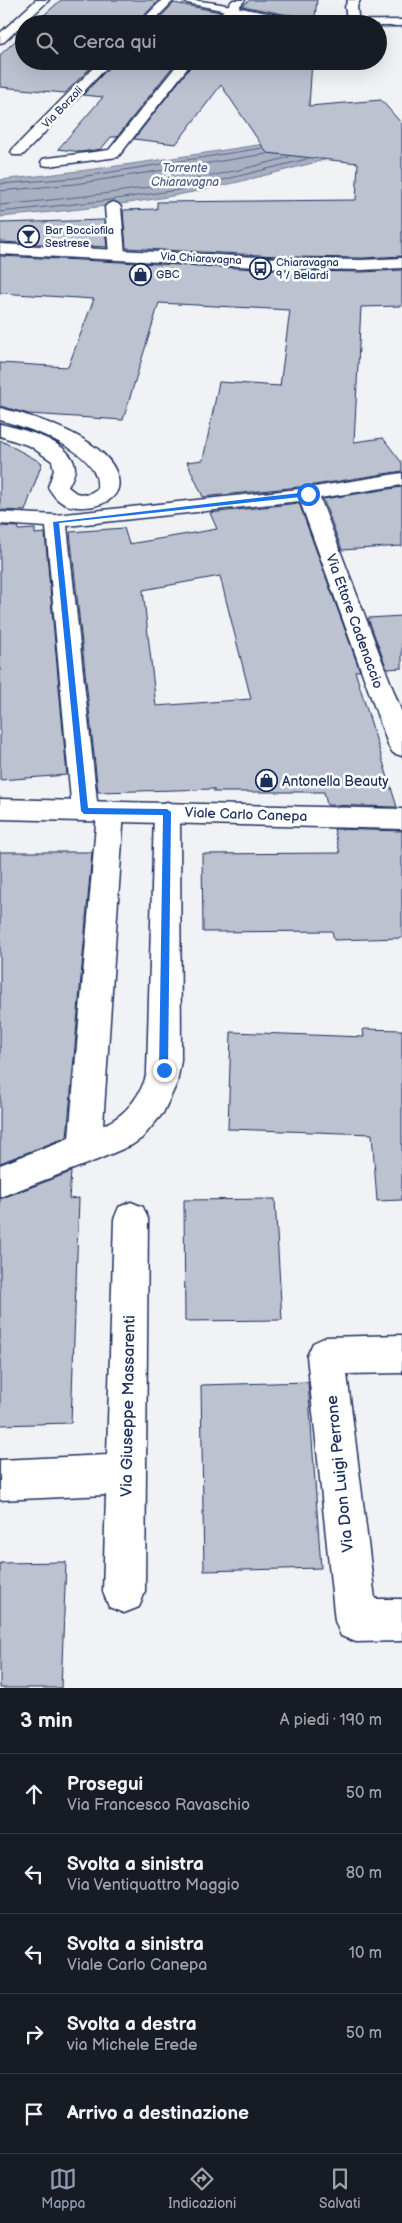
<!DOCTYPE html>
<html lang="it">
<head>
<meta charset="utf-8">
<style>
	body { margin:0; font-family:"Balsamiq Sans",sans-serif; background:#20242c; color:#f1f3f6 }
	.stop { position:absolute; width:15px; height:15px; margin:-11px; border:4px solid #1a73e8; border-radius:50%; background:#fff }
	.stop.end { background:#1a73e8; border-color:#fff; box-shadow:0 1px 5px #0008 }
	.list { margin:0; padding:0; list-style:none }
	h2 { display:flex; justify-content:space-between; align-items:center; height:65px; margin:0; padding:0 20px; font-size:21px }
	h2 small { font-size:16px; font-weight:400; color:#9ea1a6 }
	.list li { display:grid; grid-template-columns:32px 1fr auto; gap:15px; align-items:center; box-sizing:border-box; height:80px; padding:0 20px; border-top:1px solid #363941 }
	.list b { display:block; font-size:19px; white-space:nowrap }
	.list p { margin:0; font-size:16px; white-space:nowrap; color:#9ea1a6 }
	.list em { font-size:16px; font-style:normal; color:#9ea1a6 }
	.icon { flex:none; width:28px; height:28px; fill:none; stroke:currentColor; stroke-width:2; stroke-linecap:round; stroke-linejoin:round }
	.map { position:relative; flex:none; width:402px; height:1688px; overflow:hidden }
	.search { position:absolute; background:#171b24; box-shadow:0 5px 20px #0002; left:15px; right:15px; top:15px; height:55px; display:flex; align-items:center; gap:12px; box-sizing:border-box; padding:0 18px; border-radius:28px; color:#9ea1a6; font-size:19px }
	.sheet { height:465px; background:#171b24 }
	nav { display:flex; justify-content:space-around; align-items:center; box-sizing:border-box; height:70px; border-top:1px solid #363941; background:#171b24; font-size:14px; color:#9ea1a6 }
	nav a { display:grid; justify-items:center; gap:2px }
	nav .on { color:#919bb2 }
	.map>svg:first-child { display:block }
	.water { fill:#a8b0c2; stroke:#707c9a }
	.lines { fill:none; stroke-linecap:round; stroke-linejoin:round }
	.shore { stroke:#536386; stroke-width:1 }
	.building { fill:#bcc2d0; stroke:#1b2f5e; fill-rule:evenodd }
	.minor-casing { stroke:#1b2f5e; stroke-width:3 }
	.tertiary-casing { stroke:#1b2f5e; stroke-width:3 }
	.secondary-casing { stroke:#1b2f5e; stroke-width:3 }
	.minor { fill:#fff; fill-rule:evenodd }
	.tertiary { fill:#fff; fill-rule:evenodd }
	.secondary { fill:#fff; fill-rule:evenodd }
	.route { fill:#1a73e8 }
	.labels { text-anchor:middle; stroke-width:5; stroke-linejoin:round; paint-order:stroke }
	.far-street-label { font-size:11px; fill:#1b2f5e; stroke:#fff }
	.far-poi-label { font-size:11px; fill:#1b2f5e; stroke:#fff; text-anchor:start }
	.far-water-label { font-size:12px; font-style:italic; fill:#4c5c81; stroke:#fff }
	.street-label { font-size:14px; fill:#1b2f5e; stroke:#fff }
	.poi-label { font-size:14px; fill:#1b2f5e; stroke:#fff; text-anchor:start }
	.near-street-label { font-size:16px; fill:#1b2f5e; stroke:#fff }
</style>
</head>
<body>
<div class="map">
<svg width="402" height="1688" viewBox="0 0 402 1688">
	<rect width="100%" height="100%" fill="#f1f2f5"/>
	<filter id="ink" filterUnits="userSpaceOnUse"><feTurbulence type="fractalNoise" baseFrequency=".02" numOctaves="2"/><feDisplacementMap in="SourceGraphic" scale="10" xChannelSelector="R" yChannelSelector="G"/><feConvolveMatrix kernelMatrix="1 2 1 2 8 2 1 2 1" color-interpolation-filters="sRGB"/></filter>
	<g filter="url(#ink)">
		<path class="water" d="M373,128L359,151C303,165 248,181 193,192C129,205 64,211 0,217V180C125,168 248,145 373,128Z"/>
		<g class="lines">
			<g class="shore">
				<polyline points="0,184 74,178 262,148"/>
				<polyline points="0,191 75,184 266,154"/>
				<path d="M0,205C98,196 194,184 289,157"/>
				<polyline points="0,212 102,201 191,188 307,159"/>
			</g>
		</g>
		<g class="building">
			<polygon points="61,0 159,0 136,24 34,24"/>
			<polygon points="250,0 317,0 315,17 283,14 242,6"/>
			<polygon points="174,3 220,12 209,24 154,24"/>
			<polygon points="235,15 278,24 227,24"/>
			<polygon points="24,33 24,61 97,61 65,93 0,87 0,55"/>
			<polygon points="115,61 177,61 117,137 111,137 101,149 81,152 58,149 103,97 83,95"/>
			<polygon points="195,61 312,61 309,106 381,100 402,124 402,256 362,258 298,257 126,248 123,210 157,209 157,202 356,200 358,163 267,153 221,85 176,144 134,139"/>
			<polygon points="104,220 107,247 0,242 0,223"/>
			<polygon points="0,256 298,271 362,272 402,270 402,306 361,307 354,442 383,438 402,463 402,471 308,486 203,497 187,462 203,460 219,382 280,386 290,310 159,303 123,420 29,414 0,406 0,363 68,367 94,299 0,293"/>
			<polygon points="0,440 42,463 25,511 0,510"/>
			<polygon points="402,487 402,546 342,550 323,499"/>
			<path d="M299,503L360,671H355L397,807L327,805L324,792H214V789L98,792L70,532L124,528L129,544L217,529L210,513ZM220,576L251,699L156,706L143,590Z"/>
			<polygon points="0,526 19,527 18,530 35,529 35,534 45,533 67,775 0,780"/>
			<polygon points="402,616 402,668 387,669 368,618"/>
			<polygon points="334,829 402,831 402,938 334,940 332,931 203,932 202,854 340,853"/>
			<polygon points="0,852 92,852 67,1137 0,1163"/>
			<polygon points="363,1029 402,1030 402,1200 377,1201 372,1134 228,1129 231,1032 364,1037"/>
			<polygon points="71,1172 69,1199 79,1198 71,1423 0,1425 0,1199"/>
			<polygon points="275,1199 282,1320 185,1321 184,1200"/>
			<polygon points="308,1382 321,1568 204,1571 201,1385"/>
			<polygon points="66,1562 61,1688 0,1688 0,1563"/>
		</g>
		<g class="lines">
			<defs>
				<g id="minor">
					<polygon points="36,0 49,0 4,42 0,43 0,33"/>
					<polygon points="162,0 174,0 151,24 138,24"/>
					<polygon points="233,0 245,0 224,24 211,24"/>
					<polygon points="348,0 360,0 357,7 359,24 348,23 345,7"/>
					<polygon points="100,61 113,61 23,155 13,155 11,152 13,149"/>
					<polygon points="180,61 193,61 118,157 48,166 43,165 41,162 43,159 48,158 109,150"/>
					<polygon points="113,202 118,204 121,207 125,254 123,257 111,257 109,254 105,207 108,204"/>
					<path d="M0,408C33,416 110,439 118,478C124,505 85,511 67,505C58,502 53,495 48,487L54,470L52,461L30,446L0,436V424C21,429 73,441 75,468C75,474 71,481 68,487L76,493L87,495L97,489C103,451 28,428 0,420Z"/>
					<path d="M402,473V485L320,498L402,713V756L393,753L389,747L300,501L67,526L98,810L102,804L111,801L120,804L124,811L103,1125C126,1116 142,1094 147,1072L154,812L157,805L167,802L177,805L180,812L181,1060L177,1083L163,1113L142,1138L132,1145L97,1160L0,1197V1165L69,1138L97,813L94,818L85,821L76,818L72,811L46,527L0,524V512L56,515L308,488Z"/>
					<polygon points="131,1202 143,1207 148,1219 145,1592 139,1607 124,1613 109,1607 103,1592 106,1495 0,1500 0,1460 107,1455 114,1219 119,1207"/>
					<polygon points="402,1335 402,1373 347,1374 375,1599 402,1599 402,1641 356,1642 341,1636 335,1621 307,1356 313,1343 326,1337"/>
				</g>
				<polygon id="tertiary" points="0,799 402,809 402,829 0,819"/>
				<g id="secondary">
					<path d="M181,0C216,0 249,11 283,16C322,22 363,20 402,20V26H378V24L284,23L187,3Z"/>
					<polygon points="0,244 298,259 362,260 402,258 402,268 362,270 298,269 0,254"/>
				</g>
			</defs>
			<use href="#minor" class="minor-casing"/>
			<use href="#tertiary" class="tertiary-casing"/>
			<use href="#secondary" class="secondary-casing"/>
			<use href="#minor" class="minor"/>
			<use href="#tertiary" class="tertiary"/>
			<use href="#secondary" class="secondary"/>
		</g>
	</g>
	<polygon class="route" points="308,492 310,496 59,523 88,808 167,809 171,812 168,1070 164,1074 159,1070 163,815 84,814 81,811 53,522"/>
	<defs>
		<symbol id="bar-ring" viewBox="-11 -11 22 22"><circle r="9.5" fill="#fff" stroke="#1b2f5e" stroke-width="1.5"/><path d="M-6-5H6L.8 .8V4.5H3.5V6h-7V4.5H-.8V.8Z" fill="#1b2f5e"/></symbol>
		<symbol id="bus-ring" viewBox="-11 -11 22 22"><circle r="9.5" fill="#fff" stroke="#1b2f5e" stroke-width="1.5"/><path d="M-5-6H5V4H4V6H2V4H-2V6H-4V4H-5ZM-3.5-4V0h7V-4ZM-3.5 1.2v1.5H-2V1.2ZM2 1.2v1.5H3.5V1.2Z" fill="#1b2f5e"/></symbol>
		<symbol id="shop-ring" viewBox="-11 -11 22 22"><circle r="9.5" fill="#fff" stroke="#1b2f5e" stroke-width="1.5"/><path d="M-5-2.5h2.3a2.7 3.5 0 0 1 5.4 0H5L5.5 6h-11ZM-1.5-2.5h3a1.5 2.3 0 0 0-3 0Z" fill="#1b2f5e"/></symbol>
	</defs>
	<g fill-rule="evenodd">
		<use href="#bar-ring" x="16" y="224" width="25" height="25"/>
		<use href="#bus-ring" x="248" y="256" width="25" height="25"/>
		<use href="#shop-ring" x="128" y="262" width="25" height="25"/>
		<use href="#shop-ring" x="254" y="768" width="25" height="25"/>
	</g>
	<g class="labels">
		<g class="far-street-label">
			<text transform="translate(62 107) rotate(-46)" y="4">Via Borzoli</text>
			<text transform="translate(201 258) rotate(3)" y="4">Via Chiaravagna</text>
		</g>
		<g class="far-poi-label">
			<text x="45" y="234">Bar Bocciofila<tspan x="45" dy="13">Sestrese</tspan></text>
			<text x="276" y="266">Chiaravagna<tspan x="276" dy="13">9 / Belardi</tspan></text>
			<text x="156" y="278">GBC</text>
		</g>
		<g class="far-water-label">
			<text x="185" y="172">Torrente<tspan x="185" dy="14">Chiaravagna</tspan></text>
		</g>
		<g class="street-label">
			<text transform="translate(355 621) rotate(70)" y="5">Via Ettore Cadenaccio</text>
			<text transform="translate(246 814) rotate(2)" y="5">Viale Carlo Canepa</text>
		</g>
		<g class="poi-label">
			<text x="282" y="786">Antonella Beauty</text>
		</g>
		<g class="near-street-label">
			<text transform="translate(127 1406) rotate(-89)" y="6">Via Giuseppe Massarenti</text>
			<text transform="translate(339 1474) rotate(-96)" y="6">Via Don Luigi Perrone</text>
		</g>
	</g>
</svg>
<div class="stop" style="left:308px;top:494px"></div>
<div class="stop end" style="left:164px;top:1070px"></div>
<div class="search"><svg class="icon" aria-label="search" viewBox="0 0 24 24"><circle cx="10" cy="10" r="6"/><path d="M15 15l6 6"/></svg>Cerca qui</div>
</div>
<section class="sheet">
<h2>3 min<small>A piedi · 190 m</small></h2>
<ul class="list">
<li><svg class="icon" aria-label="ahead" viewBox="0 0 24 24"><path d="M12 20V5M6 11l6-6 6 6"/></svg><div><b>Prosegui</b><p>Via Francesco Ravaschio</p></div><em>50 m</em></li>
<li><svg class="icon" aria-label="left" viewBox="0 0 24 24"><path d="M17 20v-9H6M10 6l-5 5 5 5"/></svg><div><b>Svolta a sinistra</b><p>Via Ventiquattro Maggio</p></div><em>80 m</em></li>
<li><svg class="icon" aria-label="left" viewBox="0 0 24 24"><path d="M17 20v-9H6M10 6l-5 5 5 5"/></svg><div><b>Svolta a sinistra</b><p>Viale Carlo Canepa</p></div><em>10 m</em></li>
<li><svg class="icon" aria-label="right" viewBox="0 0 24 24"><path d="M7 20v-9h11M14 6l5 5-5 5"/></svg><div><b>Svolta a destra</b><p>via Michele Erede</p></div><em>50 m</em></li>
<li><svg class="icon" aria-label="arrive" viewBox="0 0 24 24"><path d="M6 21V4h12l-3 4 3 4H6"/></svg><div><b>Arrivo a destinazione</b></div></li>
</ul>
</section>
<nav>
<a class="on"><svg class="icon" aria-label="map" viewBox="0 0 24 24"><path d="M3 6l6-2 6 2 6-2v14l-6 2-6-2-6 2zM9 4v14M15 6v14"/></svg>Mappa</a>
<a><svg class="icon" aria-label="directions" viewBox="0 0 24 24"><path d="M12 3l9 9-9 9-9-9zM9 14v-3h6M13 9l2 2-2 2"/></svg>Indicazioni</a>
<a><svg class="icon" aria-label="saved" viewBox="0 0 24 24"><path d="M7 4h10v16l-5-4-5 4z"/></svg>Salvati</a>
</nav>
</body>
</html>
